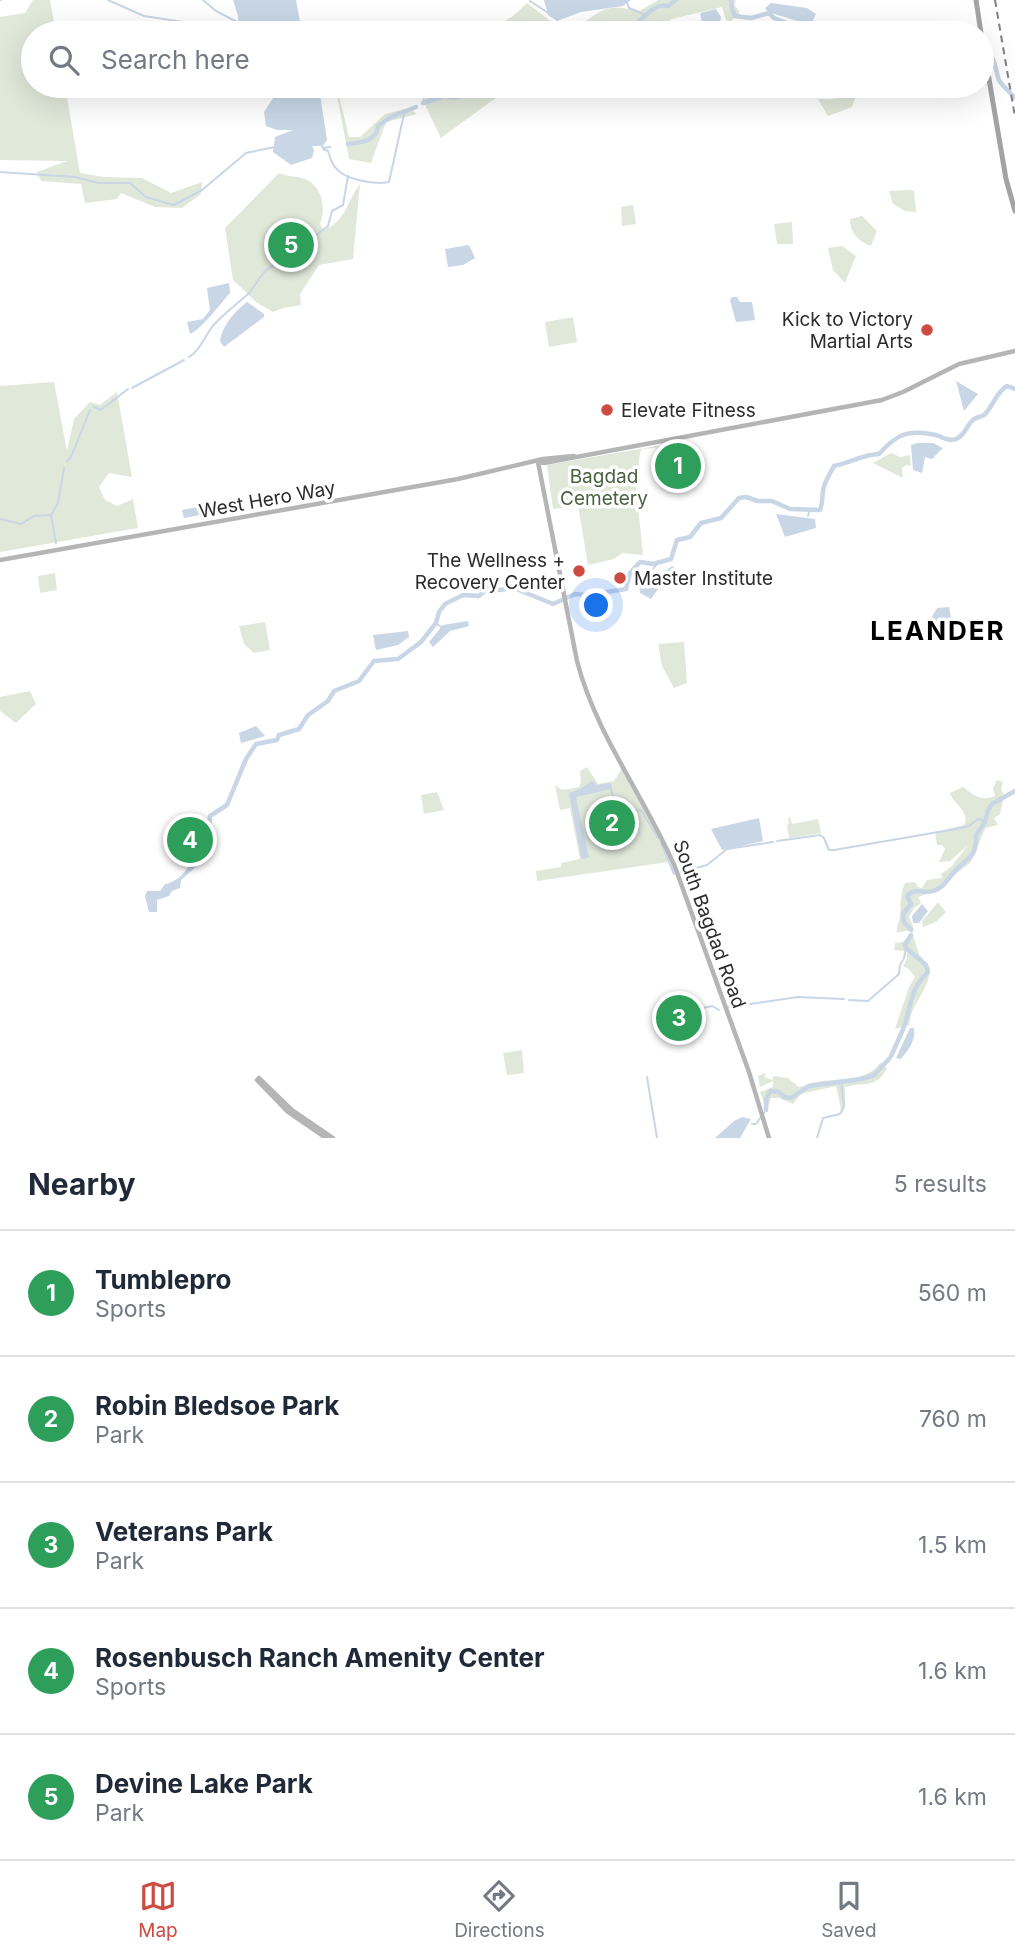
<!DOCTYPE html>
<html lang="en">
<head>
<meta charset="utf-8">
<style>
	body { margin:0; font-family:Inter,sans-serif; background:#f6f6f7; color:#1f2937 }
	.you { position:absolute; left:597px; top:606px; width:24px; height:24px; margin:-18px; border:5px solid #fff; border-radius:50%; background:#1a73e8; box-shadow:0 0 0 10px #1a73e833 }
	.badge { display:grid; place-items:center; width:46px; height:46px; border-radius:50%; background:#ce4b42; color:#fff; font-size:23px; font-weight:700 }
	.pin { position:absolute; translate:-50% -50%; border:4px solid #fff; box-shadow:0 2px 7px #0006 }
	.list { margin:0; padding:0; list-style:none }
	h2 { display:flex; justify-content:space-between; align-items:center; height:91px; margin:0; padding:0 28px; font-size:30px }
	h2 small { font-size:23px; font-weight:400; color:#747a83 }
	.list li { display:grid; grid-template-columns:46px 1fr auto; gap:21px; align-items:center; box-sizing:border-box; height:126px; padding:0 28px; border-top:2px solid #e0e1e3 }
	.list b { display:block; font-size:26px; white-space:nowrap }
	.list p { margin:0; font-size:23px; white-space:nowrap; color:#747a83 }
	.list em { font-size:23px; font-style:normal; color:#747a83 }
	.icon { flex:none; width:38px; height:38px; fill:none; stroke:currentColor; stroke-width:2; stroke-linecap:round; stroke-linejoin:round }
	.map { position:relative; flex:none; width:1015px; height:1138px; overflow:hidden }
	.search { position:absolute; background:#fff; box-shadow:0 7px 28px #0002; left:21px; right:21px; top:21px; height:77px; display:flex; align-items:center; gap:18px; box-sizing:border-box; padding:0 24px; border-radius:38px; color:#747a83; font-size:26px }
	.sheet { height:721px; background:#fff }
	nav { display:flex; justify-content:space-around; align-items:center; box-sizing:border-box; height:98px; border-top:2px solid #e0e1e3; background:#fff; font-size:19px; color:#747a83 }
	nav a { display:grid; justify-items:center; gap:4px }
	nav .on { color:#ce4b42 }
	.map>svg:first-child { display:block }
	.green { fill:#e0e8da }
	.water { fill:#c8d6e6 }
	.lines { fill:none; stroke-linecap:round; stroke-linejoin:round }
	.stream { stroke:#c8d6e6; stroke-width:2 }
	.river { stroke:#c8d6e6; stroke-width:4.5 }
	.secondary { stroke:#b5b5b5; stroke-width:4.5 }
	.primary { stroke:#a3a3a3; stroke-width:5 }
	.rail { stroke:#808080; stroke-width:2; stroke-dasharray:7 5; stroke-linecap:butt }
	.poi-dot { fill:#ce4b42; stroke:#fff; stroke-width:2.5 }
	.labels { text-anchor:middle; stroke-width:7; stroke-linejoin:round; paint-order:stroke }
	.poi-label { font-size:19px; fill:#2b2b2b; stroke:#fff; text-anchor:end }
	.park-label { font-size:19px; fill:#4a613f; stroke:#fff }
	.street-label { font-size:19px; fill:#2b2b2b; stroke:#fff }
	.district-label { font-size:26px; font-weight:bold; letter-spacing:2px; fill:#000; stroke:#fff }
</style>
</head>
<body>
<div class="map">
<svg width="1015" height="1138" viewBox="0 0 1015 1138">
	<rect width="100%" height="100%" fill="#fff"/>
	<g class="green">
		<polygon points="33,0 50,0 56,33 33,33 33,86 65,86 80,173 104,177 142,178 171,193 202,182 201,194 182,208 155,207 121,193 117,199 85,203 81,184 41,181 37,172 67,161 0,160 0,17 25,13"/>
		<path d="M658,0H736L734,5L740,12L730,22L726,20L722,7L672,19L649,33H485L513,16L527,3L553,23L576,28C600,11 608,1 638,12Z"/>
		<polygon points="416,86 512,86 441,138"/>
		<path d="M850,86L855,99L852,107L828,116L818,99C833,99 840,102 847,87Z"/>
		<polygon points="337,88 349,137 360,137 385,114 409,108 417,114 386,122 371,163 349,159 336,90"/>
		<path d="M279,173C288,177 298,176 307,180C323,188 326,209 320,224L324,230C347,220 346,202 360,184L353,259L319,265L300,294L301,305L283,308L273,312L256,302L233,280L225,228Z"/>
		<polygon points="911,190 914,191 916,212 905,211 893,204 889,191"/>
		<polygon points="633,205 636,224 622,226 621,207"/>
		<path d="M862,216L877,231L871,246C858,241 850,233 850,219Z"/>
		<polygon points="792,222 793,244 777,244 774,224"/>
		<polygon points="842,246 856,256 845,283 833,270 828,248"/>
		<polygon points="573,317 577,342 549,347 545,322"/>
		<polygon points="54,382 67,451 74,419 90,402 100,405 117,392 132,477 109,473 99,487 105,500 117,506 133,499 138,528 0,552 0,386"/>
		<polygon points="662,445 662,447 657,450 655,448 642,449 640,453 636,486 643,555 622,553 614,559 588,565 578,506 553,509 547,465"/>
		<polygon points="891,453 900,457 910,455 911,466 907,465 902,468 903,478 873,463"/>
		<polygon points="55,573 57,590 40,593 38,576"/>
		<polygon points="265,622 270,650 254,653 244,644 239,626"/>
		<polygon points="684,642 687,683 674,688 662,666 658,644"/>
		<polygon points="30,691 36,704 16,723 0,711 0,697"/>
		<polygon points="587,767 598,784 614,781 622,768 659,837 668,862 537,881 536,871 561,867 561,863 580,859 570,808 560,810 555,785 562,790 579,787 581,781 580,771"/>
		<path d="M997,780L1003,782L1001,789L1004,796L1000,814L994,818L998,825L986,828L984,831L971,862L956,874L942,889L918,897L921,903L914,908L909,917L914,929L897,933C896,925 900,922 900,915C901,903 900,895 905,883L915,882L918,887L922,888L927,880L942,878L941,874L951,867L968,845L950,861L939,862L945,849L942,845H937L935,832L964,825L966,819C963,806 953,803 950,793L963,787C974,795 981,802 995,796L993,788Z"/>
		<polygon points="437,792 444,810 424,814 421,795"/>
		<polygon points="790,817 792,824 818,819 821,833 789,838 787,825 789,824 788,818"/>
		<polygon points="198,825 204,826 202,847 177,848 179,829"/>
		<polygon points="938,902 946,912 936,922 923,927 922,921"/>
		<path d="M913,935L919,954L930,968C929,993 912,1000 909,1025L895,1029L909,987L915,977L909,969L903,966L907,959V951L894,950L895,943L902,942Z"/>
		<polygon points="681,994 686,1010 691,1014 690,1020 696,1034 693,1039 682,1043 677,1042 662,1001"/>
		<polygon points="522,1050 524,1073 507,1075 503,1053"/>
		<path d="M880,1063H883L887,1069C874,1090 865,1081 845,1087V1105L842,1114L836,1086L801,1094L793,1104L779,1098H771L767,1110L760,1092L773,1087V1081L760,1087L758,1076L765,1073V1077L772,1080L774,1076L788,1078L799,1087C805,1086 809,1083 816,1082C836,1078 868,1082 880,1063Z"/>
	</g>
	<g class="water">
		<polygon points="233,0 296,0 302,33 239,33 238,16"/>
		<polygon points="544,0 631,0 623,6 581,12 557,21 548,15"/>
		<polygon points="771,3 807,8 816,14 812,23 807,24 768,12 765,8"/>
		<polygon points="716,9 721,17 720,23 702,22 700,13"/>
		<polygon points="267,86 312,86 311,90 320,95 327,140 323,146 312,146 314,150 312,158 291,165 273,152 275,137 293,130 277,130 266,126 264,112 275,95"/>
		<polygon points="469,245 475,258 463,265 448,267 445,249"/>
		<path d="M229,283L230,293C219,305 203,328 190,334L187,322L203,319L210,310L207,288Z"/>
		<polygon points="732,297 737,297 740,302 752,302 755,320 736,322 730,300"/>
		<path d="M247,302L264,314V317L224,347L220,341C222,326 235,311 247,302Z"/>
		<polygon points="956,381 978,394 964,411"/>
		<polygon points="917,443 933,443 943,448 932,459 925,457 922,473 913,470 911,445"/>
		<polygon points="219,503 225,503 226,510 184,518 182,510"/>
		<polygon points="776,514 815,519 816,528 785,537"/>
		<path d="M672,566L674,567L651,599L640,593L638,573L640,571C653,574 662,575 672,566Z"/>
		<polygon points="949,607 954,634 923,642 921,636 937,608"/>
		<polygon points="468,621 469,626 450,631 433,647 429,642 443,625"/>
		<polygon points="408,631 409,637 398,645 376,650 373,635"/>
		<polygon points="256,726 265,736 241,743 239,733"/>
		<polygon points="592,781 596,785 611,783 612,789 576,797 589,857 583,859 581,857 569,793 580,789"/>
		<polygon points="759,818 763,841 722,850 711,829"/>
		<path d="M204,856L206,862L199,864L181,880L180,888L172,891L169,896L157,900V912H149L145,896L147,891H160L165,884C176,883 192,868 191,857Z"/>
		<polygon points="922,904 928,911 919,923 913,923 912,916"/>
		<polygon points="677,1001 677,1008 682,1012 680,1017 685,1019 685,1031 689,1034 682,1038 677,1034 669,1005 665,1003"/>
		<path d="M910,1028H914C916,1041 908,1050 901,1059L896,1058Z"/>
		<polygon points="742,1117 751,1119 740,1138 715,1138 734,1121"/>
	</g>
	<g class="lines">
		<g class="stream">
			<polyline points="0,0 1,0"/>
			<polyline points="108,0 144,16 217,27 239,26"/>
			<polyline points="203,0 216,11 241,24"/>
			<polyline points="626,0 629,8 646,15"/>
			<polyline points="530,1 550,14"/>
			<polyline points="321,145 323,148 330,147"/>
			<path d="M323,149L328,151C330,156 331,163 335,167C344,180 375,185 389,182L404,114"/>
			<polyline points="0,172 75,177 99,183 130,183 146,197 174,205 202,190 246,153 275,147"/>
			<path d="M189,357C200,350 204,338 212,327C223,314 236,305 248,294C261,280 260,268 283,262L328,226L332,211L343,205L348,176"/>
			<polyline points="132,388 184,360"/>
			<polyline points="94,407 101,410 128,389"/>
			<polyline points="942,439 942,437"/>
			<polyline points="67,461 71,457 90,410"/>
			<polyline points="51,515 56,543"/>
			<polyline points="808,516 810,509"/>
			<polyline points="0,519 21,524 34,516 51,515 58,503 64,468"/>
			<polyline points="649,574 657,564"/>
			<polyline points="436,623 441,627"/>
			<path d="M611,790C615,807 625,811 641,810L658,838"/>
			<polyline points="777,841 820,835 824,838 829,850 834,850 956,829 969,826 978,819 985,821"/>
			<polyline points="661,843 674,874"/>
			<polyline points="681,872 707,865 727,849 773,842"/>
			<polyline points="904,958 906,948"/>
			<polyline points="849,1000 868,1001 899,974 900,965 903,960"/>
			<polyline points="729,1007 798,997 844,999"/>
			<polyline points="689,1011 712,1006 719,1010"/>
			<polyline points="647,1077 657,1138"/>
			<polyline points="752,1124 756,1124 766,1110"/>
			<polyline points="817,1138 823,1118 840,1114 844,1106 841,1081"/>
		</g>
		<g class="river">
			<polyline points="731,0 732,9 735,16 751,18 769,13 774,18 808,31 828,28 832,33"/>
			<polyline points="863,26 869,25 883,30 905,26 917,33"/>
			<path d="M640,33L636,24C646,16 654,3 668,6L676,0"/>
			<polyline points="845,33 848,28 856,26"/>
			<path d="M983,50C997,57 994,67 999,80C1002,86 1010,92 1015,98"/>
			<path d="M423,103L445,96C459,101 471,93 482,86"/>
			<path d="M348,144C361,142 376,142 378,126L391,117L416,107"/>
			<path d="M207,844L210,816L227,805L246,759L256,744L277,740L279,735L299,729L308,715L328,701L334,691L359,681L374,661L398,659L421,642L436,623L439,612L445,604L463,595L479,596L489,587L499,590L514,588L553,604L575,594L587,595L626,589L630,573L640,562L653,564L671,559L677,540L690,537L701,523L721,518L739,498L746,497L758,501H772L790,509L820,510C823,502 822,498 823,491C824,482 830,474 834,466C850,463 864,454 879,454C897,434 907,429 936,435C943,437 949,442 956,439C966,435 966,425 974,419C977,417 981,417 984,415C993,407 996,392 1007,386L1015,389"/>
			<path d="M911,930L904,922L903,914L911,904L907,896C915,887 923,894 933,891C945,887 946,880 954,872C967,857 977,859 976,835L985,822L988,810L992,804L1015,791"/>
			<path d="M891,1056C896,1045 901,1035 905,1024C912,1001 910,990 928,972L926,965L906,948L905,945L911,935"/>
			<polyline points="766,1110 766,1099 770,1091 779,1092 784,1097 791,1098 809,1086 862,1079 874,1075 889,1059"/>
		</g>
		<g class="secondary">
			<path d="M538,462L577,661C596,735 645,797 675,867L749,1072L769,1138"/>
			<polyline points="539,462 544,463 882,400 903,392 959,364 1015,351"/>
			<polyline points="0,560 458,479 543,459 574,456"/>
			<polyline points="259,1078 292,1110 333,1138"/>
			<polyline points="257,1080 288,1112 326,1138"/>
		</g>
		<g class="primary">
			<polyline points="976,0 981,33"/>
			<polyline points="982,38 1006,179 1015,211"/>
		</g>
		<polyline class="rail" points="995,0 1015,117"/>
	</g>
	<g class="poi-dot">
		<circle cx="927" cy="330" r="7"/>
		<circle cx="607" cy="410" r="7"/>
		<circle cx="579" cy="571" r="7"/>
		<circle cx="620" cy="578" r="7"/>
	</g>
	<g class="labels">
		<g class="poi-label">
			<text x="913" y="326">Kick to Victory<tspan x="913" dy="22">Martial Arts</tspan></text>
			<text x="621" y="417" text-anchor="start">Elevate Fitness</text>
			<text x="565" y="567">The Wellness +<tspan x="565" dy="22">Recovery Center</tspan></text>
			<text x="634" y="585" text-anchor="start">Master Institute</text>
		</g>
		<g class="park-label">
			<text x="604" y="483">Bagdad<tspan x="604" dy="22">Cemetery</tspan></text>
		</g>
		<g class="street-label">
			<text transform="translate(267 499) rotate(-10)" y="7">West Hero Way</text>
			<text transform="translate(710 924) rotate(70)" y="7">South Bagdad Road</text>
		</g>
		<g class="district-label">
			<text x="938" y="640">LEANDER</text>
		</g>
	</g>
</svg>
<div class="you"></div>
<div class="pin badge" style="left:678px;top:466px;background:#2e9e5b">1</div>
<div class="pin badge" style="left:612px;top:823px;background:#2e9e5b">2</div>
<div class="pin badge" style="left:679px;top:1018px;background:#2e9e5b">3</div>
<div class="pin badge" style="left:190px;top:840px;background:#2e9e5b">4</div>
<div class="pin badge" style="left:291px;top:245px;background:#2e9e5b">5</div>
<div class="search"><svg class="icon" aria-label="search" viewBox="0 0 24 24"><circle cx="10" cy="10" r="6"/><path d="M15 15l6 6"/></svg>Search here</div>
</div>
<section class="sheet">
<h2>Nearby<small>5 results</small></h2>
<ul class="list">
<li><span class="badge" style="background:#2e9e5b">1</span><div><b>Tumblepro</b><p>Sports</p></div><em>560 m</em></li>
<li><span class="badge" style="background:#2e9e5b">2</span><div><b>Robin Bledsoe Park</b><p>Park</p></div><em>760 m</em></li>
<li><span class="badge" style="background:#2e9e5b">3</span><div><b>Veterans Park</b><p>Park</p></div><em>1.5 km</em></li>
<li><span class="badge" style="background:#2e9e5b">4</span><div><b>Rosenbusch Ranch Amenity Center</b><p>Sports</p></div><em>1.6 km</em></li>
<li><span class="badge" style="background:#2e9e5b">5</span><div><b>Devine Lake Park</b><p>Park</p></div><em>1.6 km</em></li>
</ul>
</section>
<nav>
<a class="on"><svg class="icon" aria-label="map" viewBox="0 0 24 24"><path d="M3 6l6-2 6 2 6-2v14l-6 2-6-2-6 2zM9 4v14M15 6v14"/></svg>Map</a>
<a><svg class="icon" aria-label="directions" viewBox="0 0 24 24"><path d="M12 3l9 9-9 9-9-9zM9 14v-3h6M13 9l2 2-2 2"/></svg>Directions</a>
<a><svg class="icon" aria-label="saved" viewBox="0 0 24 24"><path d="M7 4h10v16l-5-4-5 4z"/></svg>Saved</a>
</nav>
</body>
</html>
